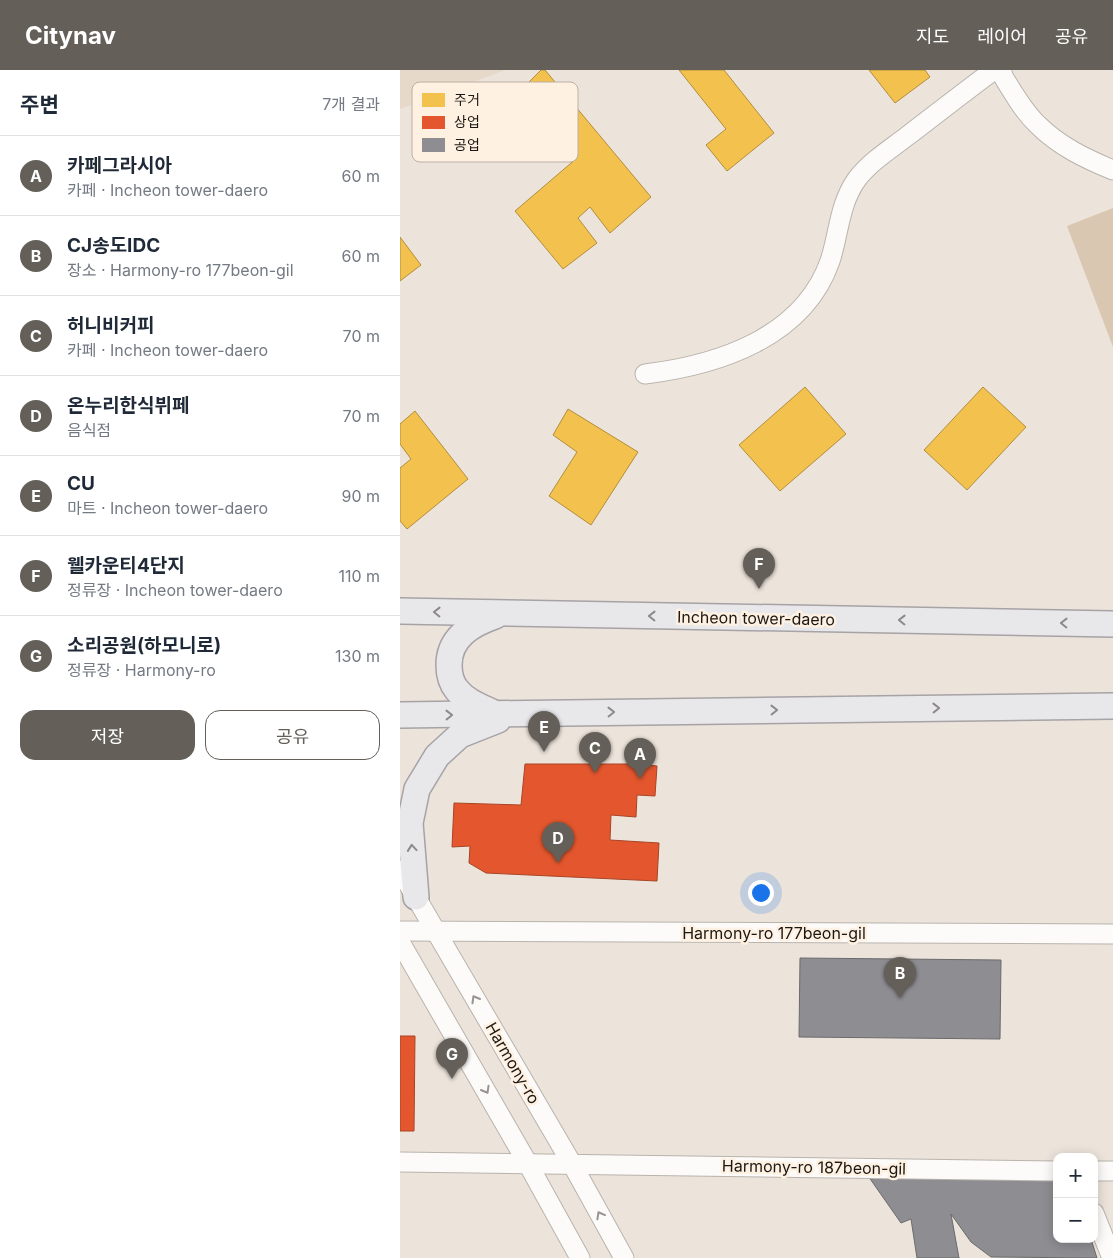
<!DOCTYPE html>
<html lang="ko">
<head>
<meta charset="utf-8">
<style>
	body { margin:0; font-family:Inter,"Noto Sans KR",sans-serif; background:#f2f2f3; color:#1f2937 }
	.controls { position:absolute; right:15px; bottom:15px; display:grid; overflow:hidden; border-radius:10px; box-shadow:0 2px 12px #0003 }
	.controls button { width:45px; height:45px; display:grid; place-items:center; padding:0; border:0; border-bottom:1px solid #e0e1e3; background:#fff; color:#1f2937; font:25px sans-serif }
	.you { position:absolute; left:360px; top:822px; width:18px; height:18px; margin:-12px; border:4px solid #fff; border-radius:50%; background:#1a73e8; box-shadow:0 0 0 8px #1a73e833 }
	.badge { display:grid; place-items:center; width:32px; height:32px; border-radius:50%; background:#645f58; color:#fff; font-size:16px; font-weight:700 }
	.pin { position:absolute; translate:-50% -41px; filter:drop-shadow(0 1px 2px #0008) }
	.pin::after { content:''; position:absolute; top:26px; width:18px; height:15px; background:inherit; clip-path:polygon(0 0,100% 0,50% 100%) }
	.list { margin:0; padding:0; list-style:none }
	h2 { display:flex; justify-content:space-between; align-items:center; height:65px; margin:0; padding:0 20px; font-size:21px }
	h2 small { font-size:16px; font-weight:400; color:#747a83 }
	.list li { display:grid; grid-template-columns:32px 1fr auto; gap:15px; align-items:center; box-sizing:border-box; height:80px; padding:0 20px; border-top:1px solid #e0e1e3 }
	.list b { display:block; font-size:19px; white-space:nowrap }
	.list p { margin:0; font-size:16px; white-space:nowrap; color:#747a83 }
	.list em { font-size:16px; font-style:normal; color:#747a83 }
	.actions { display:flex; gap:10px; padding:15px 20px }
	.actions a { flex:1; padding:11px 0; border:1px solid #645f58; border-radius:15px; text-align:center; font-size:18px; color:#645f58 }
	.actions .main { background:#645f58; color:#fff }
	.map { position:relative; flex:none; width:713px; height:1188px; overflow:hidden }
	header { display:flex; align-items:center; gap:30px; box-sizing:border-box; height:70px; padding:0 25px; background:#645f58; color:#fff }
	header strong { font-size:24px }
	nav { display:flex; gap:28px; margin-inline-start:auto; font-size:18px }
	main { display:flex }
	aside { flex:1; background:#fff }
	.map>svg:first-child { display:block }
	.built { fill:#e7d9c9 }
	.green { fill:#dac7b2 }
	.homes { fill:#f2c14e; stroke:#b28e3c }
	.shops { fill:#e4572e; stroke:#a84426 }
	.industry { fill:#8d8d92; stroke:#6b6a6c }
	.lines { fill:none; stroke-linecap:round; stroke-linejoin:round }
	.minor-casing { stroke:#b9b3ac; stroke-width:21 }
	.major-casing { stroke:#a6a2a6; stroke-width:28 }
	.minor { stroke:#fcfbfa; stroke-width:19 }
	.major { stroke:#e8e7e9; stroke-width:25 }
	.oneway { stroke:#8c8988 }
	.oneway2 { stroke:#979492 }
	.labels { text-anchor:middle; stroke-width:5; stroke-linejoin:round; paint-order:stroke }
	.street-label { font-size:16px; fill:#1b1712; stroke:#fff1e2 }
	.key { fill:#fff1e2; stroke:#bbb0a4; stroke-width:1 }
	.key-label { font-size:14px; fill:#1b1712 }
</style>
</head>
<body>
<header>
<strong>Citynav</strong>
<nav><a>지도</a><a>레이어</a><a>공유</a></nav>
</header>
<main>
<aside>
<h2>주변<small>7개 결과</small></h2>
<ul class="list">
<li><span class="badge">A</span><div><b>카페그라시아</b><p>카페 · Incheon tower-daero</p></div><em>60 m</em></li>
<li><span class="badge">B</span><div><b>CJ송도IDC</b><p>장소 · Harmony-ro 177beon-gil</p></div><em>60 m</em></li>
<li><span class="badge">C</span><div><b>허니비커피</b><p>카페 · Incheon tower-daero</p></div><em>70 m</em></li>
<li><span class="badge">D</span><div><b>온누리한식뷔페</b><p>음식점</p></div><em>70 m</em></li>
<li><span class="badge">E</span><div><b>CU</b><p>마트 · Incheon tower-daero</p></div><em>90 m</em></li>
<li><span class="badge">F</span><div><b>웰카운티4단지</b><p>정류장 · Incheon tower-daero</p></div><em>110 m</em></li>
<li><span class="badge">G</span><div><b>소리공원(하모니로)</b><p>정류장 · Harmony-ro</p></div><em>130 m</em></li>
</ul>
<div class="actions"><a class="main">저장</a><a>공유</a></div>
</aside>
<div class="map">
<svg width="713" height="1188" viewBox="0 0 713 1188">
	<rect width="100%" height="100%" fill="#ece4db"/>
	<polygon class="built" points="0,0 106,0 0,39"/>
	<polygon class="green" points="713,138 713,277 667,156"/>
	<g class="homes">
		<polygon points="141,0 145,0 251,127 210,163 190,137 178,148 197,173 163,199 115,141 177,88 121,20"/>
		<polygon points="279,0 324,0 374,63 327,101 306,75 326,59"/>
		<polygon points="469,0 525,0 530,7 495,33"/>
		<polygon points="0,167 21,195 0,211"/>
		<polygon points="405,317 446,364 380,421 339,375"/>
		<polygon points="583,317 626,357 567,420 524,380"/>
		<polygon points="168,339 238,382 191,455 149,426 177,382 153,365"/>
		<polygon points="15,341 68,409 7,459 0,451 0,398 11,389 0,374 0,354"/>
	</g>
	<g class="shops">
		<polygon points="125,694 238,694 257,696 255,726 237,725 236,747 211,745 210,770 259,773 257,811 86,803 69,793 70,776 52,777 54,733 121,735"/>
		<polygon points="0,966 15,966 14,1061 0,1061"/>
	</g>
	<g class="industry">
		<polygon points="400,888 601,890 600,969 399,967"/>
		<polygon points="466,1103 657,1108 657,1169 691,1169 697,1188 591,1187 571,1172 551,1144 559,1188 517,1188 511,1149 501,1153"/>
	</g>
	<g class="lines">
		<defs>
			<g id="minor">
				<path d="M601,0L604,8C614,24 624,42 638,55C659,76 686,89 713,100"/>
				<path d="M245,304C318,295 403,268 430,191C439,164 439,134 457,109C470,92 489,80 506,67C535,45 564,22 594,0"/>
				<polyline points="0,800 172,1094 224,1188"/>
				<polyline points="0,861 713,864"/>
				<polyline points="0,872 128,1094 180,1188"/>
				<polyline points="0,1092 657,1101"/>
				<polyline points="694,1101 713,1101"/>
				<polyline points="694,1143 712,1188"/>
			</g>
			<g id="major">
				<polyline points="0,541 713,554"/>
				<path d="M92,642C79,636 66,631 57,620C51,613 49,604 49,595C49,567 72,554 95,546"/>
				<polyline points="0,645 713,636"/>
				<polyline points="16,827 10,753 17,719 37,686 60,665 98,650"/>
			</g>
		</defs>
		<use href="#minor" class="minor-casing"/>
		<use href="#major" class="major-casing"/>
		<use href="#minor" class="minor"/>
		<use href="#major" class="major"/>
	</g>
	<defs><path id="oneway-chevron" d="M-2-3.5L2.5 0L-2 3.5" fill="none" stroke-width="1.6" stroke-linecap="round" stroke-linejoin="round" transform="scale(1.25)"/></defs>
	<g class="oneway">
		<use href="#oneway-chevron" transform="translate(37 542) rotate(-179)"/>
		<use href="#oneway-chevron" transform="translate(252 546) rotate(-179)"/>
		<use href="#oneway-chevron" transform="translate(502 550) rotate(-179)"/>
		<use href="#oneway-chevron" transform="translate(664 553) rotate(-179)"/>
		<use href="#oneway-chevron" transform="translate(536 638) rotate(-1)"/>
		<use href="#oneway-chevron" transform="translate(374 640) rotate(-1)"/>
		<use href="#oneway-chevron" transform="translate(211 642) rotate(-1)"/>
		<use href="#oneway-chevron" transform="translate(49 645) rotate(-1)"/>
		<use href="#oneway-chevron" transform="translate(12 778) rotate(-95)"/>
	</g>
	<g class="oneway2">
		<use href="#oneway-chevron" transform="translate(75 929) rotate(-120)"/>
		<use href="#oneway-chevron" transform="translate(86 1020) rotate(60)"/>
		<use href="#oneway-chevron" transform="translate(200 1145) rotate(-119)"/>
	</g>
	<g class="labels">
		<g class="street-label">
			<text transform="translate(356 548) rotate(1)" y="6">Incheon tower-daero</text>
			<text x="374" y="869">Harmony-ro 177beon-gil</text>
			<text transform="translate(113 993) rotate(60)" y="6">Harmony-ro</text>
			<text transform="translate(414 1097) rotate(1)" y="6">Harmony-ro 187beon-gil</text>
		</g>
	</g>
	<rect x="12" y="12" width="166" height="80" rx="8" class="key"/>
	<rect x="22" y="23" width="23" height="14" fill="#f2c14e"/>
	<rect x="22" y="46" width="23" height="13" fill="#e4572e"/>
	<rect x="22" y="68" width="23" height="14" fill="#8d8d92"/>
	<g class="key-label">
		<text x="54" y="35">주거</text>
		<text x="54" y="57">상업</text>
		<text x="54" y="80">공업</text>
	</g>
</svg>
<div class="controls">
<button>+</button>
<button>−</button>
</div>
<div class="you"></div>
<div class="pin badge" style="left:240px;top:709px">A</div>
<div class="pin badge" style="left:500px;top:928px">B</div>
<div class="pin badge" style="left:195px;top:703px">C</div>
<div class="pin badge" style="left:158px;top:793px">D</div>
<div class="pin badge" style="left:144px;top:682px">E</div>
<div class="pin badge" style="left:359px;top:519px">F</div>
<div class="pin badge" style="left:52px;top:1009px">G</div>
</div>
</main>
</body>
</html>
